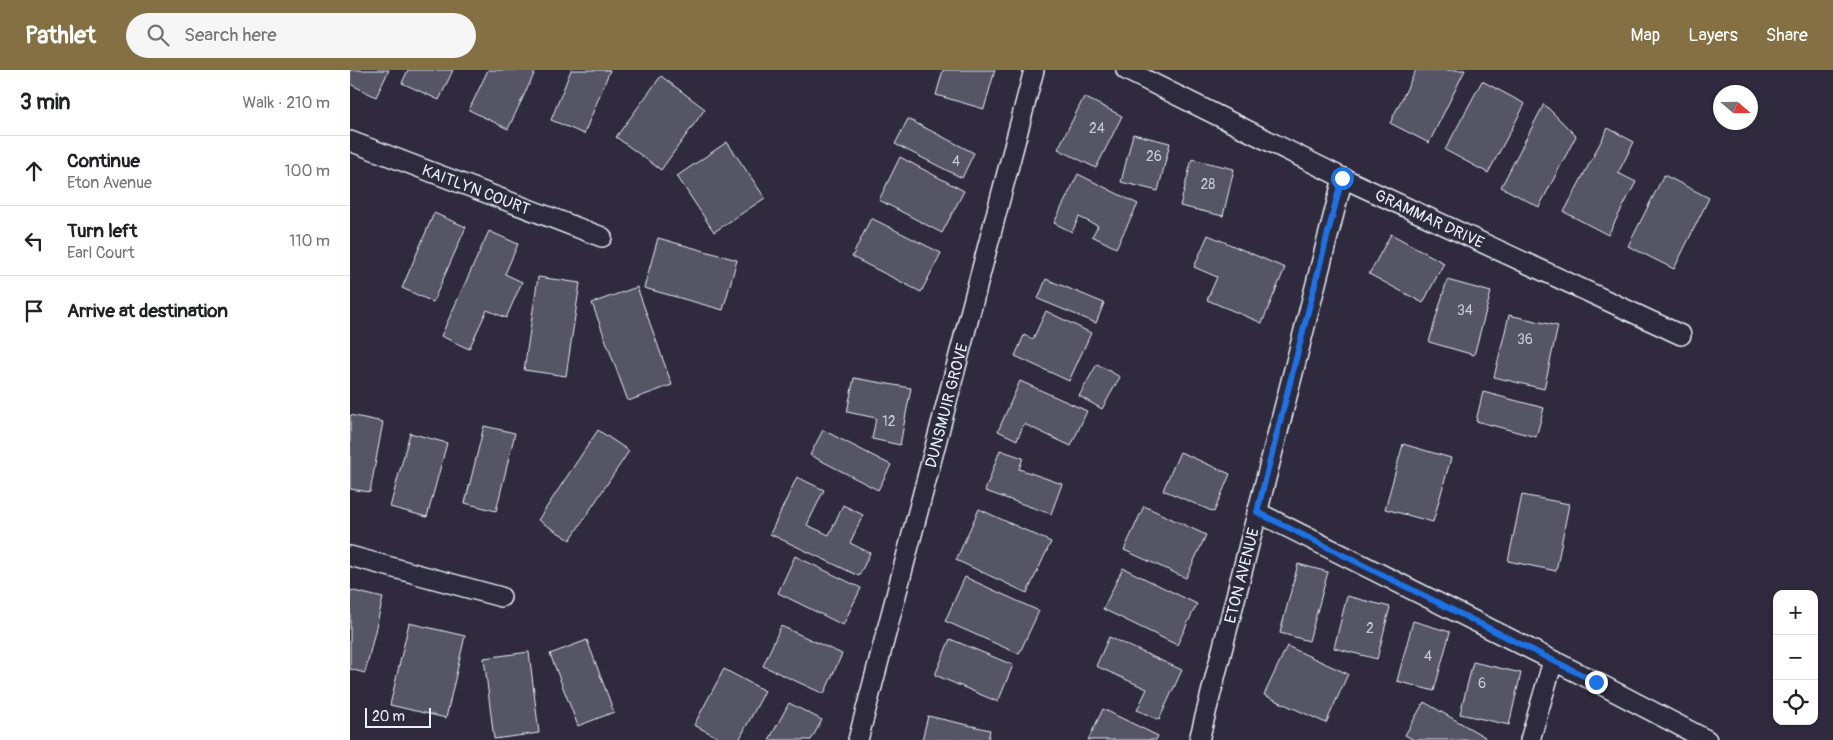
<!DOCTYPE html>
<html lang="en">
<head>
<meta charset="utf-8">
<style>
	body { margin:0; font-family:Pangolin,sans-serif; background:#f6f6f6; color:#202124 }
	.controls { position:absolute; right:15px; bottom:15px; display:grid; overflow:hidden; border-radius:10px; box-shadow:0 1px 4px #0004 }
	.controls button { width:45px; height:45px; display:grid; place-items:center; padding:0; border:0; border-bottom:1px solid #e0e0e0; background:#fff; color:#202124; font:25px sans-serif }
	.compass { position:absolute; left:1363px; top:15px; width:45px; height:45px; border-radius:50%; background:#fff; box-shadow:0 1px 4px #0004; rotate:110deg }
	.scale { position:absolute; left:15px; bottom:12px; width:66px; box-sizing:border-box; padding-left:5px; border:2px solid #e8f1f8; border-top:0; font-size:14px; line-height:18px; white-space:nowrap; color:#e8f1f8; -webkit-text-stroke:4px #2f2a3d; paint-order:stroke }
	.stop { position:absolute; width:15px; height:15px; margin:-11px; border:4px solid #1a73e8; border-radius:50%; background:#fff }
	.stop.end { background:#1a73e8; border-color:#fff; box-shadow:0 1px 5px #0008 }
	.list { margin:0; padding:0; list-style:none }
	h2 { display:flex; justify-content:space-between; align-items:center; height:65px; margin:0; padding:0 20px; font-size:21px }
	h2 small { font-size:16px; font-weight:400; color:#757577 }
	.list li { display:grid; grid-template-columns:32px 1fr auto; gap:15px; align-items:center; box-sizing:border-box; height:70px; padding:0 20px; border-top:1px solid #e0e0e0 }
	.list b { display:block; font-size:19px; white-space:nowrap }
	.list p { margin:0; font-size:16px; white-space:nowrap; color:#757577 }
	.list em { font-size:16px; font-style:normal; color:#757577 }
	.icon { flex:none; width:28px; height:28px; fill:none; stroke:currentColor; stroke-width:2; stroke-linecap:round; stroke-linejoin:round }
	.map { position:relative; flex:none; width:1483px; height:670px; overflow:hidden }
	header { display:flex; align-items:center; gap:30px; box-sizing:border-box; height:70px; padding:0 25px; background:#847042; color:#fff }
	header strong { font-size:24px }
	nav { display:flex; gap:28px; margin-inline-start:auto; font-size:18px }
	.search { width:350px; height:45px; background:#f6f6f6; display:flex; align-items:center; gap:12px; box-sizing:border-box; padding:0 18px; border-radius:28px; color:#757577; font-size:19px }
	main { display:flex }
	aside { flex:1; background:#fff }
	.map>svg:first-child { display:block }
	.building { fill:#575565; stroke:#e8f1f8 }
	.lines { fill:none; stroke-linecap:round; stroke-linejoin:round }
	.street-casing { stroke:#e8f1f8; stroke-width:22 }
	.street { stroke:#2f2a3d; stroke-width:19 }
	.route { stroke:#1a73e8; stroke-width:6 }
	.labels { text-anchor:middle; stroke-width:4.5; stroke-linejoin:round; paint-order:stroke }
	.number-label { font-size:14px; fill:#c4cad3 }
	.street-label { font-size:16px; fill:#e8f1f8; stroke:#2f2a3d }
</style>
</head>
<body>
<header>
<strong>Pathlet</strong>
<div class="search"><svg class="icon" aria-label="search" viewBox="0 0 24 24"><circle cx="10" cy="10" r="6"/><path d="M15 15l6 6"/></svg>Search here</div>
<nav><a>Map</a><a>Layers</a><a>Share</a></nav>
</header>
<main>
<aside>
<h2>3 min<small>Walk · 210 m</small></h2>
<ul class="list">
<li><svg class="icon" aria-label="ahead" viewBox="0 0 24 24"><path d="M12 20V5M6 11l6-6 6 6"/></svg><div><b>Continue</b><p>Eton Avenue</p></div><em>100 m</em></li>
<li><svg class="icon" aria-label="left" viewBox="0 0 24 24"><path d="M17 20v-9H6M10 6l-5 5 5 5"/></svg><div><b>Turn left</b><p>Earl Court</p></div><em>110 m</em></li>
<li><svg class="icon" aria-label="arrive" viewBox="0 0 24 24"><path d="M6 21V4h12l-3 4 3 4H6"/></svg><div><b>Arrive at destination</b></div></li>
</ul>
</aside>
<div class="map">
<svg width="1483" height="670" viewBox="0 0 1483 670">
	<rect width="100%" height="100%" fill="#2f2a3d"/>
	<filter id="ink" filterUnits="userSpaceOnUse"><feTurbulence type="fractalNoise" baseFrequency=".02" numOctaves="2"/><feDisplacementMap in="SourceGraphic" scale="10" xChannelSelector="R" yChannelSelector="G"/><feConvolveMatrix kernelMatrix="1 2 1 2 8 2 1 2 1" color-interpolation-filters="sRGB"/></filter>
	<g filter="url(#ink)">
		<g class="building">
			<polygon points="0,0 39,0 26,27 0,14"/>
			<polygon points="58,0 103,0 89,30 52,13"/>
			<polygon points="138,0 186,0 158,59 119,40"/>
			<polygon points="221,0 260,0 234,64 201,50"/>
			<polygon points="593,0 645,0 634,39 586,25"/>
			<polygon points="1066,0 1115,0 1079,73 1040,53"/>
			<polygon points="311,6 355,39 311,100 266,67"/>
			<polygon points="1132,11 1175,34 1138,103 1095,80"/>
			<polygon points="734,27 772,46 746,98 708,79"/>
			<polygon points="1194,34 1226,66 1189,137 1151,117"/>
			<polygon points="558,49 624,83 612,108 545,74"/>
			<polygon points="1258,58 1284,72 1268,103 1286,112 1258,165 1214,142"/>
			<polygon points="783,64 820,73 808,121 771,112"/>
			<polygon points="377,72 415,128 364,162 327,106"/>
			<polygon points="550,87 614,121 592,163 529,130"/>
			<polygon points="842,89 884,99 873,146 830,136"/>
			<polygon points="728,104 788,134 766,178 742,166 748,156 729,147 722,162 704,153"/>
			<polygon points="1314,105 1359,128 1324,199 1278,176"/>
			<polygon points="84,143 116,157 83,232 52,218"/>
			<polygon points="521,148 591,183 571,222 502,187"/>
			<polygon points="139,161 168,174 155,204 172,212 156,248 137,240 119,279 91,266"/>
			<polygon points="1041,164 1094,193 1073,233 1019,204"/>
			<polygon points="858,165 935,198 912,253 857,230 867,207 844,197"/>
			<polygon points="308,168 387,190 373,240 294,218"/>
			<polygon points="188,207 230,213 216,306 174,300"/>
			<polygon points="696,209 754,233 746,253 688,229"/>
			<polygon points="1097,210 1141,222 1124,285 1079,272"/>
			<polygon points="287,217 322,315 278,331 242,233"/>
			<polygon points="696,241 741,263 719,311 665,286 674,265 683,269"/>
			<polygon points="1159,245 1208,256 1194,319 1144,307"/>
			<polygon points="747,294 770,307 752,339 729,326"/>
			<polygon points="504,308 561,318 550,375 522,369 526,348 497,342"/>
			<polygon points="670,311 737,341 721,376 674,354 667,370 648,361"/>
			<polygon points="1133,322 1194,338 1186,367 1126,351"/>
			<polygon points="0,345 33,352 20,422 0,419"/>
			<polygon points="134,356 165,363 146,441 115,433"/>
			<polygon points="248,360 279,381 220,470 188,450"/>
			<polygon points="473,360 541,395 528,420 460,385"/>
			<polygon points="60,363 97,373 77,447 40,437"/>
			<polygon points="1053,374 1101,388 1083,452 1035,439"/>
			<polygon points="650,380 673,388 669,399 712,414 701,444 635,421"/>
			<polygon points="830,382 880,404 864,442 813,420"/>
			<polygon points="447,407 474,420 457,455 479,465 493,435 513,445 500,473 520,483 509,506 420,464"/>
			<polygon points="1172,425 1219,434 1206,501 1158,491"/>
			<polygon points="794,436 856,465 836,508 774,480"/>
			<polygon points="629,439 701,472 677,523 606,490"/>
			<polygon points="445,486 511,518 493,555 428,523"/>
			<polygon points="948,494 978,502 959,571 930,563"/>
			<polygon points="773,498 847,534 827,575 753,539"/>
			<polygon points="615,507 689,541 669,584 595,551"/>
			<polygon points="0,520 33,528 15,603 0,599"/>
			<polygon points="997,526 1040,537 1027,589 984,578"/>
			<polygon points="1063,551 1100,562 1084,621 1047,611"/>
			<polygon points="59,553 115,566 96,648 40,635"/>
			<polygon points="431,556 492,584 474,624 413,596"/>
			<polygon points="759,567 832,600 809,650 787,640 797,619 746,596"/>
			<polygon points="600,569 663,595 648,632 585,605"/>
			<polygon points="237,570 264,642 228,656 200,584"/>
			<polygon points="937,576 998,604 976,653 914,625"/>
			<polygon points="179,582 189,663 144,669 134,588"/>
			<polygon points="1123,592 1171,603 1159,655 1110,644"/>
			<polygon points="374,599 415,621 389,670 373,670 344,655"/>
			<polygon points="1074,632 1135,667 1133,670 1064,670 1055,665"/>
			<polygon points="439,633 472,650 461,670 419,670"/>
			<polygon points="753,639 808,666 806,670 738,670"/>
			<polygon points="578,646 640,660 638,670 572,670"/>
		</g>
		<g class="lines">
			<defs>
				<g id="street">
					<path id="s1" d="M776,0L993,108L1331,265"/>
					<path id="s2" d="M0,71L252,167"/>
					<polyline points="907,442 1246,612 1357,670"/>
					<polyline points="0,486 151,527"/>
					<path id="s3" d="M508,670L684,0"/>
					<path id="s4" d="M849,670L993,108"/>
					<polyline points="1180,670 1203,591"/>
				</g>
			</defs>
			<use href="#street" class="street-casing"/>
			<use href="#street" class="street"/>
		</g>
	</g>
	<g class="lines" filter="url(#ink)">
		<polyline class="route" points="992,108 907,442 1246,612"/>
	</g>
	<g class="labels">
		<g class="number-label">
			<text x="747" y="63">24</text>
			<text x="804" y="91">26</text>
			<text x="606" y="96">4</text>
			<text x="858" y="119">28</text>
			<text x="1115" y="245">34</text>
			<text x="1175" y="274">36</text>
			<text x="539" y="356">12</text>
			<text x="1020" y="563">2</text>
			<text x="1078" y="591">4</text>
			<text x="1132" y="618">6</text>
		</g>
		<g class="street-label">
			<text dy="6" stroke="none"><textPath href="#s2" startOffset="135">KAITLYN COURT</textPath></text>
			<text dy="6" stroke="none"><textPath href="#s1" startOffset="338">GRAMMAR DRIVE</textPath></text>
			<text dy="6" stroke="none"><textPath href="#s3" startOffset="346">DUNSMUIR GROVE</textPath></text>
			<text dy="6" stroke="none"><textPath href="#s4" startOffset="170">ETON AVENUE</textPath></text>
		</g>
	</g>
</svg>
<div class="controls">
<button>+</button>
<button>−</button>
<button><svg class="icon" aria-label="locate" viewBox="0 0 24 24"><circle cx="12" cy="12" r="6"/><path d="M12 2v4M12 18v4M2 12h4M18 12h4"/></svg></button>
</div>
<svg class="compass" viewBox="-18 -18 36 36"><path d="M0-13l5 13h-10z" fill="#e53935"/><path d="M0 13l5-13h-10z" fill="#757577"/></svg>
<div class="scale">20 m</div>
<div class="stop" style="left:992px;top:108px"></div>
<div class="stop end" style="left:1246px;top:612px"></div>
</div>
</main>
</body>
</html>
